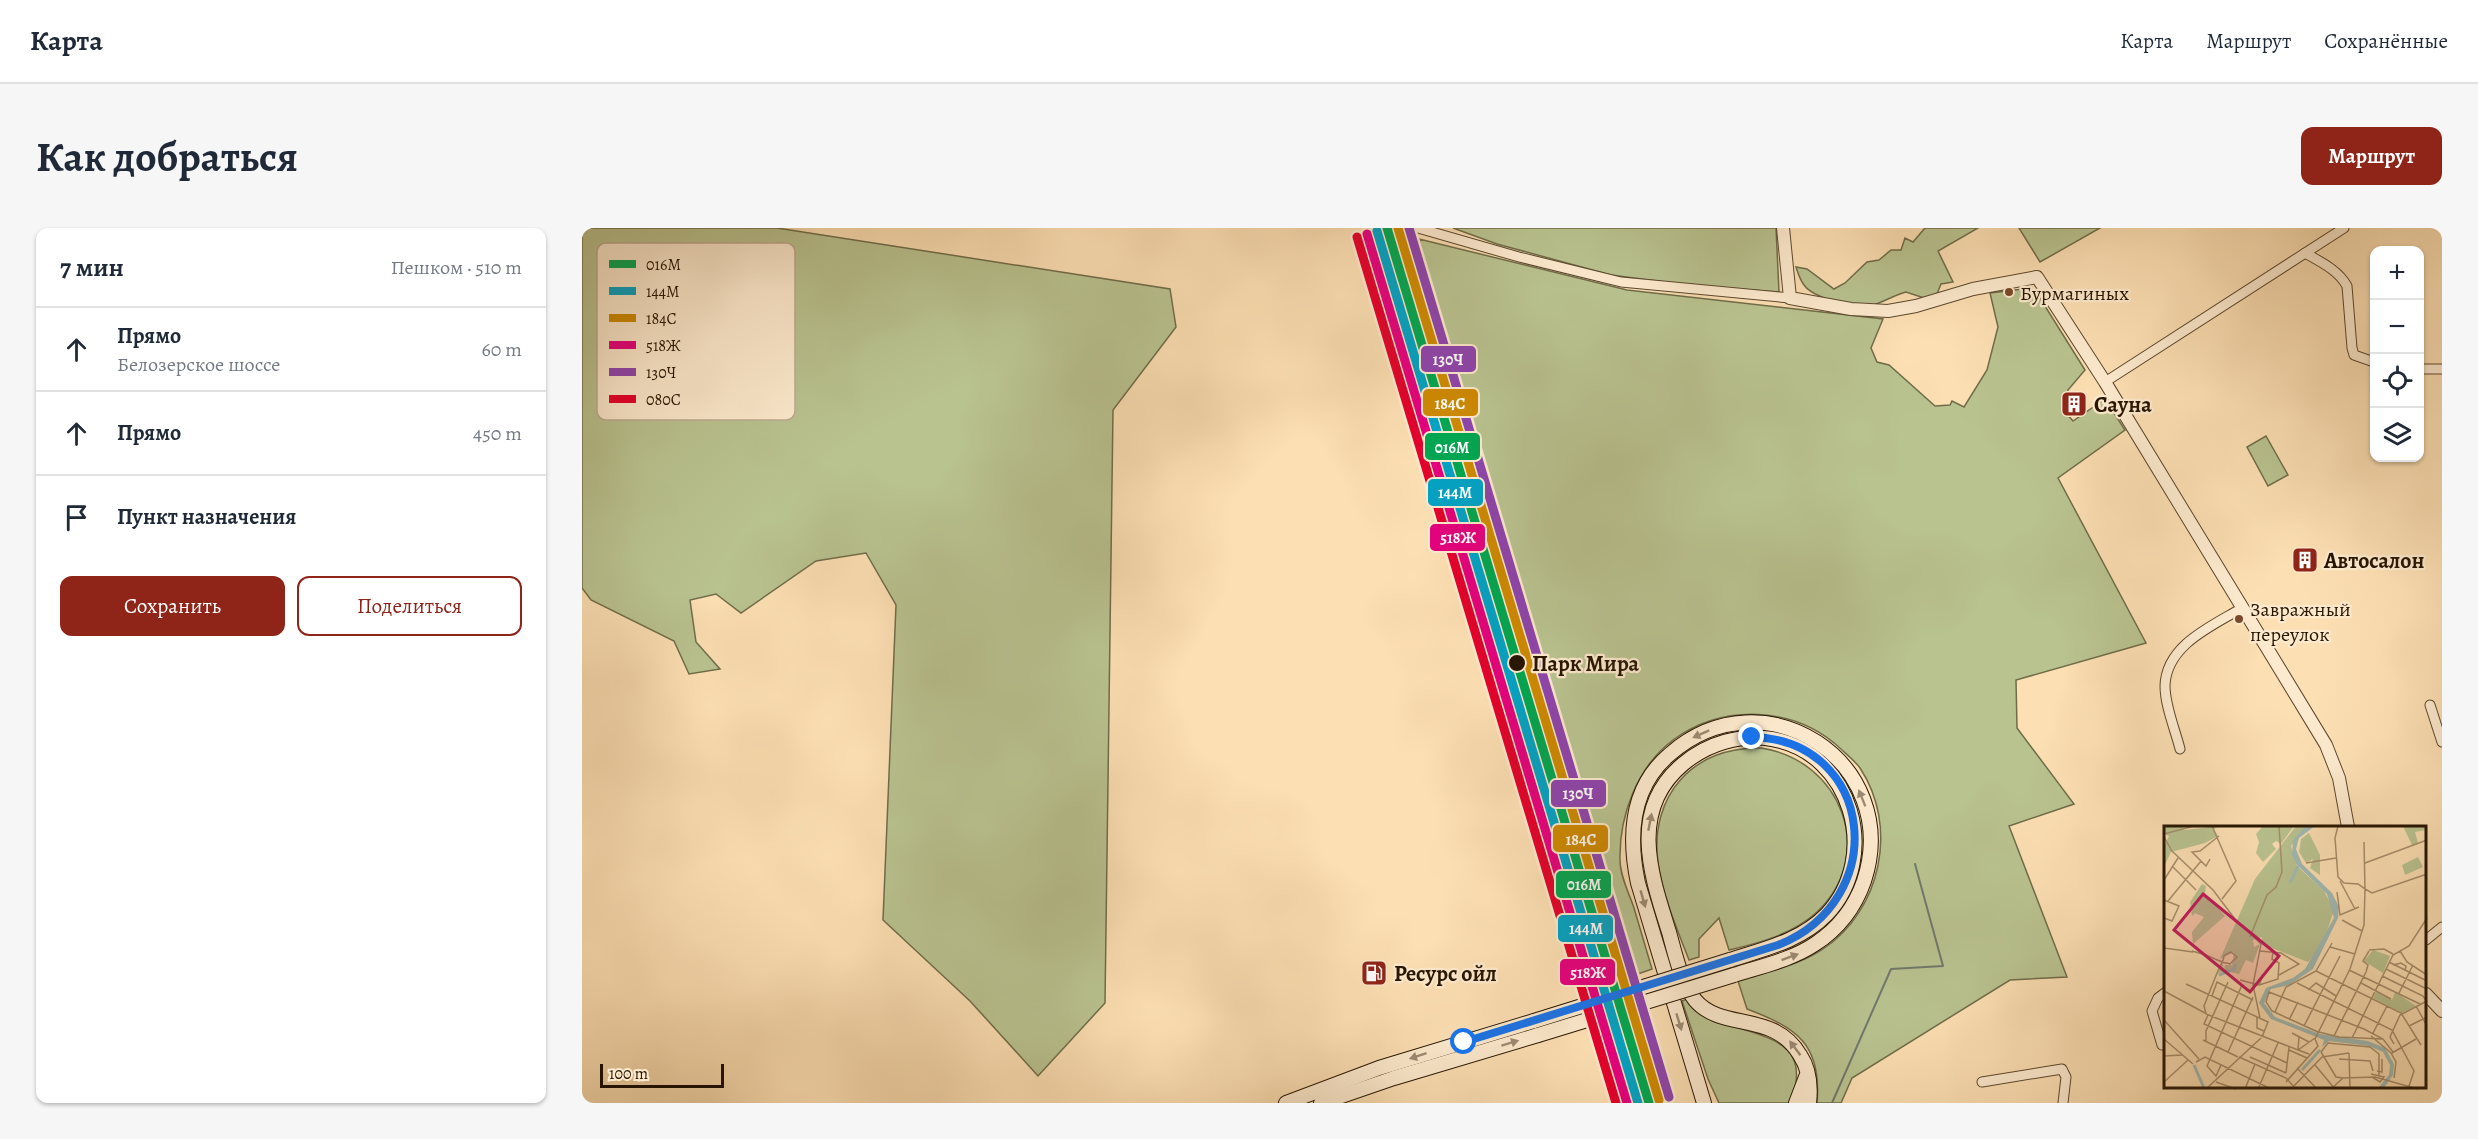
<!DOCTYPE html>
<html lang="ru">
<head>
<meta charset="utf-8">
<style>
	body { margin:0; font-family:Alegreya,serif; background:#f6f6f7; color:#1f2937 }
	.controls { position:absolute; right:18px; top:18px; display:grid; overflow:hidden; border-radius:12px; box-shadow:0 2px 4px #0004 }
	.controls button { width:54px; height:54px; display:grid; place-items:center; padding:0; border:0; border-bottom:2px solid #e0e1e3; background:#fff; color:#1f2937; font:30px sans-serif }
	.scale { position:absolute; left:18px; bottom:15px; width:124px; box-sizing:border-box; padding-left:6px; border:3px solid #271502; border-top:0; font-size:16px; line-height:21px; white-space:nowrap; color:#271502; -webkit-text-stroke:4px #fdeace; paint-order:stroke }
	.stop { position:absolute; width:18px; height:18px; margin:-14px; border:4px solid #1a73e8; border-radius:50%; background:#fff }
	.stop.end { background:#1a73e8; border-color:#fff; box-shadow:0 2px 6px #0008 }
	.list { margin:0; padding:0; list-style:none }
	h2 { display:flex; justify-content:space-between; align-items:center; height:78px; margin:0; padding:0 24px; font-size:26px }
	h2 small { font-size:20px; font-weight:400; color:#747a83 }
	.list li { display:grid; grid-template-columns:39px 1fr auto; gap:18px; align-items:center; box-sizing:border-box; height:84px; padding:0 24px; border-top:2px solid #e0e1e3 }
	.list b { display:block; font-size:22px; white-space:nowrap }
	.list p { margin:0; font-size:20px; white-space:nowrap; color:#747a83 }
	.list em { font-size:20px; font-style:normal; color:#747a83 }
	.actions { display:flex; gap:12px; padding:18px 24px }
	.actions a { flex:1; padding:14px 0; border:2px solid #8f2418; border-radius:12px; text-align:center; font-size:21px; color:#8f2418 }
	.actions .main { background:#8f2418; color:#fff }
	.icon { flex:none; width:33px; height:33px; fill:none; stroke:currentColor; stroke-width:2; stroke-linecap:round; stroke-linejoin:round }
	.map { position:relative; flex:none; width:1860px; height:875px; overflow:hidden; border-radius:12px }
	header { display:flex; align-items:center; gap:36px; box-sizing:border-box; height:84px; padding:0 30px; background:#fff; border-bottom:2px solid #e0e1e3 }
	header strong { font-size:28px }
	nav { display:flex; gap:33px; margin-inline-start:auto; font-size:21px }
	.intro { display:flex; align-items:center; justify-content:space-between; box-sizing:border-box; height:144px; padding:0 36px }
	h1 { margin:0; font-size:42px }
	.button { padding:15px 27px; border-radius:12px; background:#8f2418; color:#fff; font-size:21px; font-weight:700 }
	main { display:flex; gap:36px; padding:0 36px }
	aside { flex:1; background:#fff; border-radius:12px; box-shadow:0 2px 4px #0004 }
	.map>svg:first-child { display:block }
	.green { fill:#b9c390; stroke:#706c49; stroke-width:1.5 }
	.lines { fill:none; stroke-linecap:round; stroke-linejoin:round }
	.stream { stroke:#70796d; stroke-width:2 }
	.minor-casing { stroke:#5c482e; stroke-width:11 }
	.tertiary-casing { stroke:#5c482e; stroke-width:14 }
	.secondary-casing { stroke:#271502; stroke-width:16 }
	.minor { stroke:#fdeace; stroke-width:9 }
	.tertiary { stroke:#fdeace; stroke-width:12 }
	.secondary { stroke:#fdeace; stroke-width:14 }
	.rail { stroke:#271502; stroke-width:2; stroke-dasharray:10 10; stroke-linecap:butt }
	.secondary-bridge-casing { stroke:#271502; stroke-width:16; stroke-linecap:butt }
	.secondary-bridge { stroke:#fdeace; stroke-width:14 }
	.rail-1-casing { stroke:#fdeace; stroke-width:14 }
	.rail-2-casing { stroke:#fdeace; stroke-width:14 }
	.rail-3-casing { stroke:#fdeace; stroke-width:14 }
	.rail-4-casing { stroke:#fdeace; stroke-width:14 }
	.rail-5-casing { stroke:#fdeace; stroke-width:14 }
	.rail-6-casing { stroke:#fdeace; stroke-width:14 }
	.rail-1 { stroke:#00a651; stroke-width:9 }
	.rail-2 { stroke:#02a2c4; stroke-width:9 }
	.rail-3 { stroke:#cd8900; stroke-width:9 }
	.rail-4 { stroke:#e5007d; stroke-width:9 }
	.rail-5 { stroke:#8e44ad; stroke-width:9 }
	.rail-6 { stroke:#e4002b; stroke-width:9 }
	.oneway { fill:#9d8a72 }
	.route { stroke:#1a73e8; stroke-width:8 }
	.bus-dot { fill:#7a4b2a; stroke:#fdeace; stroke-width:2 }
	.stop-dot { fill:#271502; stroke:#fdeace; stroke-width:2 }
	.labels { text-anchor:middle; stroke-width:4.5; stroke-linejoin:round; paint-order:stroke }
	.bus-label { font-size:20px; fill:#271502; stroke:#fdeace; text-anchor:start }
	.poi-label { font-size:22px; font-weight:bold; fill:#271502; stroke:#fdeace; text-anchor:start }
	.stop-label { font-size:22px; font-weight:bold; fill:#271502; stroke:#fdeace; text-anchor:start }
	.inset-river { fill:none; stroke:#a1bbb5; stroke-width:3 }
	.inset-road { fill:none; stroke:#a78e6c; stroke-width:1.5 }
	.view { fill:#c2185b; fill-opacity:0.15; stroke:#c2185b; stroke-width:3 }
	.inset-edge { fill:none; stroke:#271502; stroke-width:3 }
	.key { fill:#fdeace; stroke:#bdaa91; stroke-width:1.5 }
	.key-label { font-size:16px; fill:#271502 }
	.line-badge { stroke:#fdeace; stroke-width:2 }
	.badge-label { font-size:16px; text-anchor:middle; font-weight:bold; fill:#fff }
</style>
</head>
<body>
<header>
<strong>Карта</strong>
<nav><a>Карта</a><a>Маршрут</a><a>Сохранённые</a></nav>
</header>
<div class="intro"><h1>Как добраться</h1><a class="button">Маршрут</a></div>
<main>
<aside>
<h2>7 мин<small>Пешком · 510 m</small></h2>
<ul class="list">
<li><svg class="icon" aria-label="ahead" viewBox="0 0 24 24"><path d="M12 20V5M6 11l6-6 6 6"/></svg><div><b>Прямо</b><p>Белозерское шоссе</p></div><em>60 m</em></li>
<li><svg class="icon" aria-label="ahead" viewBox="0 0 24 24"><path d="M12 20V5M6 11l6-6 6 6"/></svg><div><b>Прямо</b></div><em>450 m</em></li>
<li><svg class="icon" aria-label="arrive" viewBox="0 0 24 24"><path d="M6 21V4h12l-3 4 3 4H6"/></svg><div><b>Пункт назначения</b></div></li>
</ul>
<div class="actions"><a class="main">Сохранить</a><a>Поделиться</a></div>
</aside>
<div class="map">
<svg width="1860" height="875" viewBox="0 0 1860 875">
	<rect width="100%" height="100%" fill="#fcdfb3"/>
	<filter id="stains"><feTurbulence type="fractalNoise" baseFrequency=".00333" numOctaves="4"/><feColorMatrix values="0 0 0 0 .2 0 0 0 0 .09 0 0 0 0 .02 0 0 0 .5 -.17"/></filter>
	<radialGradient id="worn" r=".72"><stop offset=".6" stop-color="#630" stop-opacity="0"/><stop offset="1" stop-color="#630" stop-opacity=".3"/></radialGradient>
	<g class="green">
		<polygon points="0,0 195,0 588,61 594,99 531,182 523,775 456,848 388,773 301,692 314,377 284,325 234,333 159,385 134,366 108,372 114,414 138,441 107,446 92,413 9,372 0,360"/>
		<polygon points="871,0 1194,0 1197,64 1114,58 1029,47 915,16"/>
		<path d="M1343,0H1396L1356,23L1371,54L1359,56L1355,66L1342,70L1324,64C1312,67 1300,75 1288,78C1273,81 1231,70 1222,57C1218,52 1216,45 1214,39L1225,41L1252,61L1263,55L1285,34L1297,32L1309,22H1319L1323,10L1331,14Z"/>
		<polygon points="1437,0 1518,0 1458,34"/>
		<path d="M837,11L1045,62L1301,91L1289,120L1295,134L1307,137L1353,178L1368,177L1370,173L1382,179L1405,142L1416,99L1408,65L1441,61L1458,70L1503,142L1486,162L1485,175L1490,182L1485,186L1491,193L1523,171L1543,202L1476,250L1564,415L1434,452L1435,500L1492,576L1427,598L1485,749L1428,752L1270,850L1259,875H1235C1240,816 1215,800 1165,781L1156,753C1184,744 1216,738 1241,721C1299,682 1317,599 1278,540C1273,533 1265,527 1259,521C1213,478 1142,475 1091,512C1055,539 1037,588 1038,632C1038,648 1047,665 1052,680C1058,700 1064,721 1070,741L1036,753L878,180Z"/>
		<polygon points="1684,208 1706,247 1686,258 1665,219"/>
		<path d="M1179,520C1259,532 1296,626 1235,684C1211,706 1178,715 1147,722L1137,690L1117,711V729L1107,732C1095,701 1081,668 1076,635C1067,567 1112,518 1179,520Z"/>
		<path d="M1105,771C1114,778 1122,786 1131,791C1138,796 1149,797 1157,800C1201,813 1227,823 1209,875H1137L1126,851L1100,773Z"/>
	</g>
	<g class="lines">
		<polyline class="stream" points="1250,875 1309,741 1361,738 1333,636"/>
		<defs>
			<g id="minor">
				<polyline points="836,0 937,29 1039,54 1208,70"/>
				<path d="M1723,25C1739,34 1756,42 1765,58L1770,120L1772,127L1792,134"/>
				<polyline points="1838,141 1860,141"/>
				<polyline points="1523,154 1762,0"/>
				<polyline points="1848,477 1860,514"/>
				<path d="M1598,521C1593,501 1583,478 1583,458C1584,417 1630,398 1660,380"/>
				<polyline points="1844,712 1860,699"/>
				<polyline points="1580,817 1570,783 1576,770 1584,764"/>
				<polyline points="1400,854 1480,841 1484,849 1481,875"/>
			</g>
			<g id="tertiary">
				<polyline points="1201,0 1208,70 1269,81 1306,83 1334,78 1391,61 1455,49 1523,154 1744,517 1757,550 1766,599"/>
				<polyline points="1844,766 1860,783"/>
			</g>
			<g id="secondary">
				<path d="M1148,732C1182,721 1219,713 1245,686C1299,628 1270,525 1190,511C1158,506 1126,515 1101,536C1046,582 1069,647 1087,704C1093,726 1099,754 1113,772C1140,804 1191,782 1218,827C1228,842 1229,858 1227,875"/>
				<polyline points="704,875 797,840 952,793"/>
				<polyline points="739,875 812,850 956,807"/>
				<path d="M1122,875L1056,655C1046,608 1049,559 1088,526C1182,444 1321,534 1282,653C1273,679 1256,701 1233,716C1209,732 1180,738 1152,747"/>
				<polyline points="1214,875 1224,849"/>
			</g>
		</defs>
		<use href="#minor" class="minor-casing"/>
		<use href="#tertiary" class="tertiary-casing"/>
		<use href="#secondary" class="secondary-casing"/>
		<use href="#minor" class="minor"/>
		<use href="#tertiary" class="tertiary"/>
		<use href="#secondary" class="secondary"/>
		<polyline class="rail" points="987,592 1001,638 1009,680"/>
		<defs>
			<g id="secondary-bridge">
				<polyline points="952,793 1148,732"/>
				<polyline points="956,807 1152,747"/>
			</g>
		</defs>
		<use href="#secondary-bridge" class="secondary-bridge-casing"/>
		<use href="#secondary-bridge" class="secondary-bridge"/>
		<defs>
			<polyline id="rail-1" points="805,0 1067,875"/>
			<polyline id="rail-2" points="795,3 1056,875"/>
			<polyline id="rail-3" points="816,0 1077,872"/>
			<polyline id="rail-4" points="785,6 1045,875"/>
			<polyline id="rail-5" points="827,0 1087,869"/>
			<polyline id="rail-6" points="775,9 1034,875"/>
		</defs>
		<use href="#rail-1" class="rail-1-casing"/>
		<use href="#rail-2" class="rail-2-casing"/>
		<use href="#rail-3" class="rail-3-casing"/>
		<use href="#rail-4" class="rail-4-casing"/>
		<use href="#rail-5" class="rail-5-casing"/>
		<use href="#rail-6" class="rail-6-casing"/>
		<use href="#rail-1" class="rail-1"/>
		<use href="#rail-2" class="rail-2"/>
		<use href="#rail-3" class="rail-3"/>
		<use href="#rail-4" class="rail-4"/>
		<use href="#rail-5" class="rail-5"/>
		<use href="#rail-6" class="rail-6"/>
	</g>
	<defs><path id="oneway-solid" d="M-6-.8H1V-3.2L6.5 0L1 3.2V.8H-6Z" transform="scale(1.5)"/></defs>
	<g class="oneway">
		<use href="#oneway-solid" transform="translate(1119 506) rotate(156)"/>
		<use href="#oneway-solid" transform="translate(1280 570) rotate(-112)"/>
		<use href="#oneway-solid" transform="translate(1068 594) rotate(-79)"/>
		<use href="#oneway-solid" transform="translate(1061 671) rotate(74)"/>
		<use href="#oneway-solid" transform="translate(1208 729) rotate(-20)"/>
		<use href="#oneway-solid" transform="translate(1097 794) rotate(73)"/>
		<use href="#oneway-solid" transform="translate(928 815) rotate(-17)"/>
		<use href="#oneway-solid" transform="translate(1213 820) rotate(-127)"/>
		<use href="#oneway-solid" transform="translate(836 828) rotate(162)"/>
	</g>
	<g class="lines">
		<path class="route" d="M882,814L1196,717C1310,672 1293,512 1170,509"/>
	</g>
	<defs>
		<symbol id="building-square" viewBox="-11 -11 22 22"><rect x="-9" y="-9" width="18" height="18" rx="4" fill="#8f2418" stroke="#fdeace"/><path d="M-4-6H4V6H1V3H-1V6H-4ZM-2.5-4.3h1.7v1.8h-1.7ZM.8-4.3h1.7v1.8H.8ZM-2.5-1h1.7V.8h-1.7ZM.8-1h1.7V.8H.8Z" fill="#fff"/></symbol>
		<symbol id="fuel-square" viewBox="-11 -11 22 22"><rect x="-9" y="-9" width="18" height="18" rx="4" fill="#8f2418" stroke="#fdeace"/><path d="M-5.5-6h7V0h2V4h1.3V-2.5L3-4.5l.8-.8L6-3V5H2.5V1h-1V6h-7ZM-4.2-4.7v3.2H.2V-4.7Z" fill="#fff"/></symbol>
	</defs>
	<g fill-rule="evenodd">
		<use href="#building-square" x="1477" y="161" width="30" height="30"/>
		<use href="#building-square" x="1708" y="317" width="30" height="30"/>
		<use href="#fuel-square" x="777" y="730" width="30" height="30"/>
	</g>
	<g class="bus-dot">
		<circle cx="1427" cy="64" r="5"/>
		<circle cx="1657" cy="391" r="5"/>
	</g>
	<circle class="stop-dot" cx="935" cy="435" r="9"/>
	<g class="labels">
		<g class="bus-label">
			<text x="1438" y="72">Бурмагиных</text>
			<text x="1668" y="388">Завражный<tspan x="1668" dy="25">переулок</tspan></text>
		</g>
		<g class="poi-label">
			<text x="1512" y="184">Сауна</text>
			<text x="1742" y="340">Автосалон</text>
			<text x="812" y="753">Ресурс ойл</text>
		</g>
		<g class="stop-label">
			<text x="950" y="443">Парк Мира</text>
		</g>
	</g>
	<g transform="translate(1582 598)">
		<rect width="262" height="262" fill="#fcdfb3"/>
		<path d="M0,0H18L20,4L55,0L50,3L54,10L41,17L7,26L0,41V20L5,10L0,8ZM99,0H130L117,18L112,15L108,18L112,23L99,36L92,27L95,16L92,8ZM132,0H142L127,20L133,40L160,65L170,84L159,117L144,136L97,118L98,111L89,114L90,121L96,118L89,137L82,134L75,148L63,145L53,150L59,146L54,147L58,136L60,145L61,139H68L70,126L56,133L91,53ZM239,0H262V4L251,6L254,17L248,19ZM145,7L156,29V49L146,42L149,33L142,37L135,26L137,13ZM254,31L259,41L241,49L238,39ZM38,58L42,60L41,67L61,90L29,118L28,106L40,91L31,87L28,90L26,76ZM209,124L226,130L219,147L200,135ZM212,166L228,174L231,166L252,180L238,187L209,172Z" fill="#b9c390"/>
		<path d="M142,0H151L135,12L132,23L138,38L168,67L175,81L174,92L149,143L125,159L107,163L100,177L111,191L156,208L204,215L221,222L230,238L229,249L220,262H214L225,249L226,239L219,226L205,220L165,215L158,221L160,214L107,193L95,177L102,162L129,152L141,143L170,92L163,68L133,39L128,29L129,14Z" fill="#a1bbb5"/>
		<path class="inset-river" d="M126,57L134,40M55,149L70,143L72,138M30,239L40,262M138,244L156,224"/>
		<path class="inset-road" d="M48,0L72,55L58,73M0,8L30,0M0,11L8,25L49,64L71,93M200,16L201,63L208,67L263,48M46,33L42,40L28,26L36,25L55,10M142,37L172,32M201,37L263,14M9,41L32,64M0,54L14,32M176,55L191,83M173,66L176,89L195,81M0,74L15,80L8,95L0,92M4,75L37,35M72,94L97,118L89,159L96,192M178,94L198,105M86,111L103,69L112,61L118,46L115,0M166,121L191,128M0,122L29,126M205,124L220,123L229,128M28,125L42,129L51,133L61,137H63L66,138L73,131L67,126L61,129L60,130L59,134L58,137L56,140L51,152L40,180L42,188L134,224L151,212M96,125L117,127L135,138L115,149M236,125L243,136L263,149M225,136L263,155M229,139L237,137L242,140L241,145M222,143L263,163M185,144L256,178M152,145L237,187L257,219M218,150L259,170L263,176M76,154L95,159L99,149M133,157L228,204L250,245L244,263M197,157L227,173M22,158L104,196L98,211M95,159L114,153L115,137L108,133L109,126M144,164L152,157L172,170M0,165L41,187M235,167L249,139M48,170L53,156L89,174M252,180L263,200M111,186L122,161L152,145L168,117M44,189L40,198L123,237M93,191V202L100,205M0,194L35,233M125,194L134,176M140,200L176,130M245,200L263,191M154,206L108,185L102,176L105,166L200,203L219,213L229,226M155,206L175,211L218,213M128,207L145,216M209,207L223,180M170,210L202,146L204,139L199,135L205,125M207,210L227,227L232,236L230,252M135,211L134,224L145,228M188,212L229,129L245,120L263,92M0,213L29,238M151,213L186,143L200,99L201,63L194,58L180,57L174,51L171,12L174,0M39,214L74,231M42,215V205L64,156M230,218L226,211L236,189L263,175M125,224L143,232M64,226L89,171M157,226L164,217L206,221L215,228V249M157,226L172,251L179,252M185,227L186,263M228,227L252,213M0,230L18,229M75,231L122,252L132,263M86,231L122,247M158,231L185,227M175,233L206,235L209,245M32,236L41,231L107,263M57,239L52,250L43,240L78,159M151,239L171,263M133,242L153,263M213,245L218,246V233M122,247L125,221M207,248L220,251L216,256L208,251M0,256L24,234M52,256L72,263M122,256L154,220L151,213M42,263L97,212M81,263L91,238M94,263L114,217M127,263L158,231M167,263L179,252L211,251L254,263"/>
		<path class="view" d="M39,68L115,130L86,166L10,104Z"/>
		<rect width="262" height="262" class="inset-edge"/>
	</g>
	<rect x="15" y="15" width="198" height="177" rx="9" class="key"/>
	<rect x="27" y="32" width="27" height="8" fill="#00a651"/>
	<rect x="27" y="59" width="27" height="8" fill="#02a2c4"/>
	<rect x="27" y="86" width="27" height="8" fill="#cd8900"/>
	<rect x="27" y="113" width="27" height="8" fill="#e5007d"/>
	<rect x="27" y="140" width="27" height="8" fill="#8e44ad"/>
	<rect x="27" y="167" width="27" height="8" fill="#e4002b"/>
	<g class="key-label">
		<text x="64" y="42">016М</text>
		<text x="64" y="69">144М</text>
		<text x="64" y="96">184С</text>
		<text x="64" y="123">518Ж</text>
		<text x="64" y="150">130Ч</text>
		<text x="64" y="177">080С</text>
	</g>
	<g class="line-badge">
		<rect x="838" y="117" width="57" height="28" rx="6" fill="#8e44ad"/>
		<rect x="840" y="160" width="57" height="29" rx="6" fill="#cd8900"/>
		<rect x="842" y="204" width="57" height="29" rx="6" fill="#00a651"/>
		<rect x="845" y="250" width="57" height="29" rx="6" fill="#02a2c4"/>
		<rect x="847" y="295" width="57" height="29" rx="6" fill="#e5007d"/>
		<rect x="968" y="551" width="57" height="29" rx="6" fill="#8e44ad"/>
		<rect x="970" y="596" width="57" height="29" rx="6" fill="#cd8900"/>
		<rect x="973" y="642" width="57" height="29" rx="6" fill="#00a651"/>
		<rect x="975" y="686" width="57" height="29" rx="6" fill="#02a2c4"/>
		<rect x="977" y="730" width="57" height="28" rx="6" fill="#e5007d"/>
	</g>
	<g class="badge-label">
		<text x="866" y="137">130Ч</text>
		<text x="868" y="181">184С</text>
		<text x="870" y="225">016М</text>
		<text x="873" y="270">144М</text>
		<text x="876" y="315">518Ж</text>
		<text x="996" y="571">130Ч</text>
		<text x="999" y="617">184С</text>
		<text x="1002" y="662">016М</text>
		<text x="1004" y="706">144М</text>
		<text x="1006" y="750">518Ж</text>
	</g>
	<rect width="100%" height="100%" filter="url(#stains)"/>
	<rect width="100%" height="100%" fill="url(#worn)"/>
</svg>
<div class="controls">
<button>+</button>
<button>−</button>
<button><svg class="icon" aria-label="locate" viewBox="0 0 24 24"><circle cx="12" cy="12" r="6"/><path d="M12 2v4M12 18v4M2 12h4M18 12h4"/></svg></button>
<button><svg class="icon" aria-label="layers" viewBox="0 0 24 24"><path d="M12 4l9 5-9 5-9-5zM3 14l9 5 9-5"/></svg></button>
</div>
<div class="scale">100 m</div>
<div class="stop" style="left:882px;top:814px"></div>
<div class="stop end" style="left:1170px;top:509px"></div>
</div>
</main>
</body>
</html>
